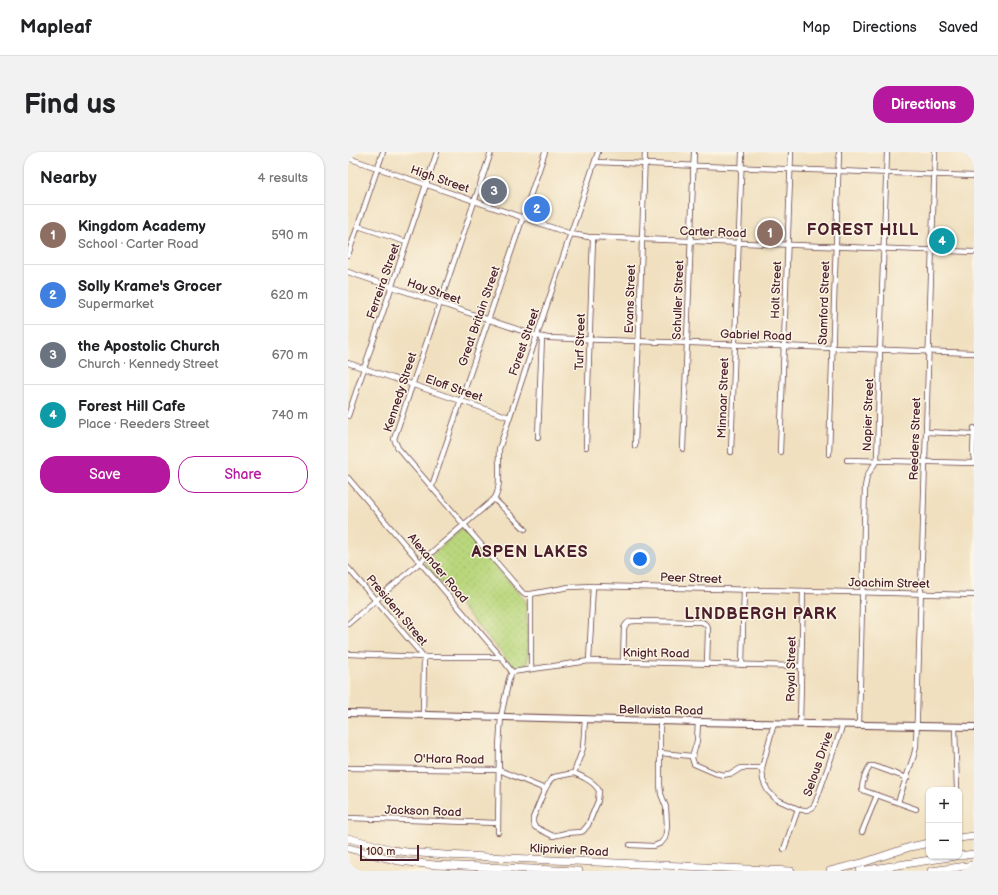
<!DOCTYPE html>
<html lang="en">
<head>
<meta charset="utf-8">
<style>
	body { margin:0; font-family:"Balsamiq Sans",sans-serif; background:#f2f2f2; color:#202124 }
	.controls { position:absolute; right:12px; bottom:12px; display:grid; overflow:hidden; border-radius:8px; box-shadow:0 1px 3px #0004 }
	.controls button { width:36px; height:36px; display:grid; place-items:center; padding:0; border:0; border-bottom:1px solid #e0e0e0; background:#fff; color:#202124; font:20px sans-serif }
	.scale { position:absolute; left:12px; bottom:10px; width:59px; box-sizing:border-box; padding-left:4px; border:2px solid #4a1f2b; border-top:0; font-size:11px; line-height:14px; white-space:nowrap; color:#4a1f2b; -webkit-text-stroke:3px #fcf5e5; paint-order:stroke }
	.you { position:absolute; left:292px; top:407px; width:14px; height:14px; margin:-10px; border:3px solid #fff; border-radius:50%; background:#1a73e8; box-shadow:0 0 0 6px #1a73e833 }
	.badge { display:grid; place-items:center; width:26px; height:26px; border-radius:50%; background:#b5179e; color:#fff; font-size:13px; font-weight:700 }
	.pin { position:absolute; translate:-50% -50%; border:2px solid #fff; box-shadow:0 1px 4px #0006 }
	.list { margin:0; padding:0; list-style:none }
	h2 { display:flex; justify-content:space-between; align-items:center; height:52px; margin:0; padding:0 16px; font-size:17px }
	h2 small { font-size:13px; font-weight:400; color:#757577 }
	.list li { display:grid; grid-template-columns:26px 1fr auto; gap:12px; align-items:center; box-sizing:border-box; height:60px; padding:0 16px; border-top:1px solid #e0e0e0 }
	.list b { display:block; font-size:15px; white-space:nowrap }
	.list p { margin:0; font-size:13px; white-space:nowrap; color:#757577 }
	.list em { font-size:13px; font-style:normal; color:#757577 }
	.actions { display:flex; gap:8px; padding:12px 16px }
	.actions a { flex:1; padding:9px 0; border:1px solid #b5179e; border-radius:16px; text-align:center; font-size:14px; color:#b5179e }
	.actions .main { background:#b5179e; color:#fff }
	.map { position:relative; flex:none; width:626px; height:719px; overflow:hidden; border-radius:16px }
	header { display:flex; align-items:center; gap:24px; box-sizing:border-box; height:56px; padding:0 20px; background:#fff; border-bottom:1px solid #e0e0e0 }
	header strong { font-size:19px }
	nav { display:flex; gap:22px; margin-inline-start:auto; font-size:14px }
	.intro { display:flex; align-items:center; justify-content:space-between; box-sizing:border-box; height:96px; padding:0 24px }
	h1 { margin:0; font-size:28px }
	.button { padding:10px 18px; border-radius:16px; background:#b5179e; color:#fff; font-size:14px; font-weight:700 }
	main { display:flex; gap:24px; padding:0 24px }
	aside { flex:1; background:#fff; border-radius:16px; box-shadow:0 1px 3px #0004 }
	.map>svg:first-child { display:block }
	.park { fill:url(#park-dots); stroke:#827b54 }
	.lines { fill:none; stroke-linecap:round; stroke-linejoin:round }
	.minor-casing { stroke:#633c41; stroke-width:6 }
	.tertiary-casing { stroke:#633c41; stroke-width:8 }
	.primary-casing { stroke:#633c41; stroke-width:8 }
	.minor { stroke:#fff; stroke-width:4.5 }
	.tertiary { stroke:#fff; stroke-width:6 }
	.primary { stroke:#fff; stroke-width:7 }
	.labels { text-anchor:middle; stroke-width:3; stroke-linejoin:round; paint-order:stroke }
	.street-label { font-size:12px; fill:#4a1f2b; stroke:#fcf5e5 }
	.district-label { font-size:16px; font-weight:bold; letter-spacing:1px; fill:#4a1f2b; stroke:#fcf5e5 }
</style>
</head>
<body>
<header>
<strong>Mapleaf</strong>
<nav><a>Map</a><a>Directions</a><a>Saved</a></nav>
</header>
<div class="intro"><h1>Find us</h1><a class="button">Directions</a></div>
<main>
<aside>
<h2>Nearby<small>4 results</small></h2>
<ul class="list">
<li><span class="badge" style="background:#8d6e63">1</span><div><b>Kingdom Academy</b><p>School · Carter Road</p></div><em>590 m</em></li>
<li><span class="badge" style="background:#3f7fe0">2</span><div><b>Solly Krame's Grocer</b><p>Supermarket</p></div><em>620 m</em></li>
<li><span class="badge" style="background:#6b7280">3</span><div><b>the Apostolic Church</b><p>Church · Kennedy Street</p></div><em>670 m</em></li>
<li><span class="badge" style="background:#0f9aa8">4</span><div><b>Forest Hill Cafe</b><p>Place · Reeders Street</p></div><em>740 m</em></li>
</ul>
<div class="actions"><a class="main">Save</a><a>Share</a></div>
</aside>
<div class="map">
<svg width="626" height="719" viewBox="0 0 626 719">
	<defs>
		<pattern id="park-dots" width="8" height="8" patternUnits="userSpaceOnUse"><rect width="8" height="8" fill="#b9d77d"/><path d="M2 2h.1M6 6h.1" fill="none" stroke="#a1b86c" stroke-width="1.8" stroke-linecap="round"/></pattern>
	</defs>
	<rect width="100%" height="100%" fill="#fcf5e5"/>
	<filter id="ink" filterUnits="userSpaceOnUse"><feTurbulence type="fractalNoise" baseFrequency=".025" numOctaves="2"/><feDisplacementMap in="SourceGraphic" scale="8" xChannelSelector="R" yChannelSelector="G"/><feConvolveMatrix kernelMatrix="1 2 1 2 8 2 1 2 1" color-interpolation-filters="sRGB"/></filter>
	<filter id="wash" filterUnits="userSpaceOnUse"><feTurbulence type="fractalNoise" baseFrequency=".012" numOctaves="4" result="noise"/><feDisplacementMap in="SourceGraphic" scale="16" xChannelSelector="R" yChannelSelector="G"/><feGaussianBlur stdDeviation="0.9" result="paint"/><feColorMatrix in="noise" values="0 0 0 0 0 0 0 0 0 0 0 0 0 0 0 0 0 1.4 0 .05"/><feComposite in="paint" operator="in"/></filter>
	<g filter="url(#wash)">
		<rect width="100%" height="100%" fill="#f0e0c0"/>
		<polygon class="park" points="114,377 118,379 177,449 178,452 180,506 178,513 176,515 166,516 78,413 77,409 78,407"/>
	</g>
	<g filter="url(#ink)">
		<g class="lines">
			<defs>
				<g id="minor">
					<polyline points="143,0 46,287 50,296 173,439 176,442 183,442 221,435 245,434 626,443"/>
					<polyline points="0,6 223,82 241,85 626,100"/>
					<polyline points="247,10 626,24"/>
					<polyline points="10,74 58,90"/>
					<polyline points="0,103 35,0"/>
					<polyline points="0,120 189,184 200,186 626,201"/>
					<polyline points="0,211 161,265"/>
					<polyline points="0,264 89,0"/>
					<polyline points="626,276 625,301 626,308"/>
					<polyline points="578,280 601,281"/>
					<polyline points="603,281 626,282"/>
					<polyline points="190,285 194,185"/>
					<polyline points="287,294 297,0"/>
					<polyline points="238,295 245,86"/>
					<polyline points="335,297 346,0"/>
					<polyline points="383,300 394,0"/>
					<polyline points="432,300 443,0"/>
					<polyline points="481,302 491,0"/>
					<polyline points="499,308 626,311"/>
					<polyline points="0,326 153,505 164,520"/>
					<polyline points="84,334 197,0"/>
					<path d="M177,377L146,347C154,338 150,309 151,297L250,0"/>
					<polyline points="0,416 76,505 75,563"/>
					<polyline points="183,442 183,517"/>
					<polyline points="0,472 146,347"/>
					<polyline points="0,502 76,505 153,505"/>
					<polyline points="241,509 245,434"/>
					<path d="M275,510L276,476C279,469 282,469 289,469L354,470C358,472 360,474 360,478L359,512"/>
					<polyline points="394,513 396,437"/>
					<polyline points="164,520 241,509 453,514"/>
					<polyline points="350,570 349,589 344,606 346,612 367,621 375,623 385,621 393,616 414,616"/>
					<polyline points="426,571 414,616 415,628 417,633 420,639 428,647 450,657 456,658 460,658 465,655 467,652 495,572"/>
					<polyline points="452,572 455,439"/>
					<polyline points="511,573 517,335 519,324 529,308 532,197 539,0"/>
					<polyline points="607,575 609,638"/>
					<polyline points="312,601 344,604"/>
					<polyline points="0,616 151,618 197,637"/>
					<path d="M226,621C235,625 247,630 251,639L250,649L240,673L235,679L233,680L218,681L205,684L187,675L185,671V666L197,637L203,627L206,625Z"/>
					<polyline points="226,621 235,596 237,567"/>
					<path d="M559,626L526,614H522C518,620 514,630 514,637L517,639L568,657"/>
					<polyline points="550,650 566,603 568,594 577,310 587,0"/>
					<polyline points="0,666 150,671"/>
					<polyline points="150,680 151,594 153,564 161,527 164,520"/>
					<polyline points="514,680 529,643"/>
					<polyline points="282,693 306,694 313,691 317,686 319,675 318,655 313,642 312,633 312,569"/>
					<polyline points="436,697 450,657"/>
				</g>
				<polyline id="tertiary" points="0,561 350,570 626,575"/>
				<g id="primary">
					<polyline points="0,686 45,698 59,700 97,703 443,719"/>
					<polyline points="611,686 626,684"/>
					<polyline points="0,696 51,709 87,713 231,719"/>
					<polyline points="611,704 626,702"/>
					<polyline points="482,719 514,711 562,695 581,691"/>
					<polyline points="512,719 608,704"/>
					<polyline points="583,719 626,713"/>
				</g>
			</defs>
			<use href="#minor" class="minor-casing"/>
			<use href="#tertiary" class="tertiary-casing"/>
			<use href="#primary" class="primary-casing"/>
			<use href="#minor" class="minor"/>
			<use href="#tertiary" class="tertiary"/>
			<use href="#primary" class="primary"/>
		</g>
	</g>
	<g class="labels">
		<g class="street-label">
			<text transform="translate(92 27) rotate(19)" y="4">High Street</text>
			<text transform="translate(365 80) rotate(2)" y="4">Carter Road</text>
			<text transform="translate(35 129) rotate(-71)" y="4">Ferreira Street</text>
			<text transform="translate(428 138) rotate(-88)" y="4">Holt Street</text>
			<text transform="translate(86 139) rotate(19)" y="4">Hay Street</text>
			<text transform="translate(282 147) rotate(-88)" y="4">Evans Street</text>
			<text transform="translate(330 148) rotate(-88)" y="4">Schuller Street</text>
			<text transform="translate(476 151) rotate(-88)" y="4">Stamford Street</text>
			<text transform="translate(131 164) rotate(-71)" y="4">Great Britain Street</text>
			<text transform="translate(408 183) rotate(2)" y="4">Gabriel Road</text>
			<text transform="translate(176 190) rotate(-71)" y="4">Forest Street</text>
			<text transform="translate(232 190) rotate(-88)" y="4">Turf Street</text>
			<text transform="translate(106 236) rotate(19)" y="4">Eloff Street</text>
			<text transform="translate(52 240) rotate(-72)" y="4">Kennedy Street</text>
			<text transform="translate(375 246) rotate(-88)" y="4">Minnaar Street</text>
			<text transform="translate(520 263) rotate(-88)" y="4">Napier Street</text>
			<text transform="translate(567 287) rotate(-88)" y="4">Reeders Street</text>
			<text transform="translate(90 416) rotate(50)" y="4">Alexander Road</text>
			<text transform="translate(343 426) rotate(2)" y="4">Peer Street</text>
			<text transform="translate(541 431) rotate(1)" y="4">Joachim Street</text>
			<text transform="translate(49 458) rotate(50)" y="4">President Street</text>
			<text transform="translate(308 501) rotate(1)" y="4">Knight Road</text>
			<text transform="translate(443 517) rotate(-89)" y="4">Royal Street</text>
			<text transform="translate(313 558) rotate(1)" y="4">Bellavista Road</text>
			<text transform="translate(101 607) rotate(1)" y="4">O'Hara Road</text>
			<text transform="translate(470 612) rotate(-71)" y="4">Selous Drive</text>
			<text transform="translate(75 659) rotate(2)" y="4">Jackson Road</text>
			<text transform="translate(221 698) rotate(3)" y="4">Kliprivier Road</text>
		</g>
		<g class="district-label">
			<text x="515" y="83">FOREST HILL</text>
			<text x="182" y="405">ASPEN LAKES</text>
			<text x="413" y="467">LINDBERGH PARK</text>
		</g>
	</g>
</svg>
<div class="controls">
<button>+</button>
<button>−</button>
</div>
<div class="scale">100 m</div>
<div class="you"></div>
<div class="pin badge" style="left:422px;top:81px;background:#8d6e63">1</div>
<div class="pin badge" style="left:189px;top:57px;background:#3f7fe0">2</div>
<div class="pin badge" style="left:146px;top:39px;background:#6b7280">3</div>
<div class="pin badge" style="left:594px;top:89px;background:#0f9aa8">4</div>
</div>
</main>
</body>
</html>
